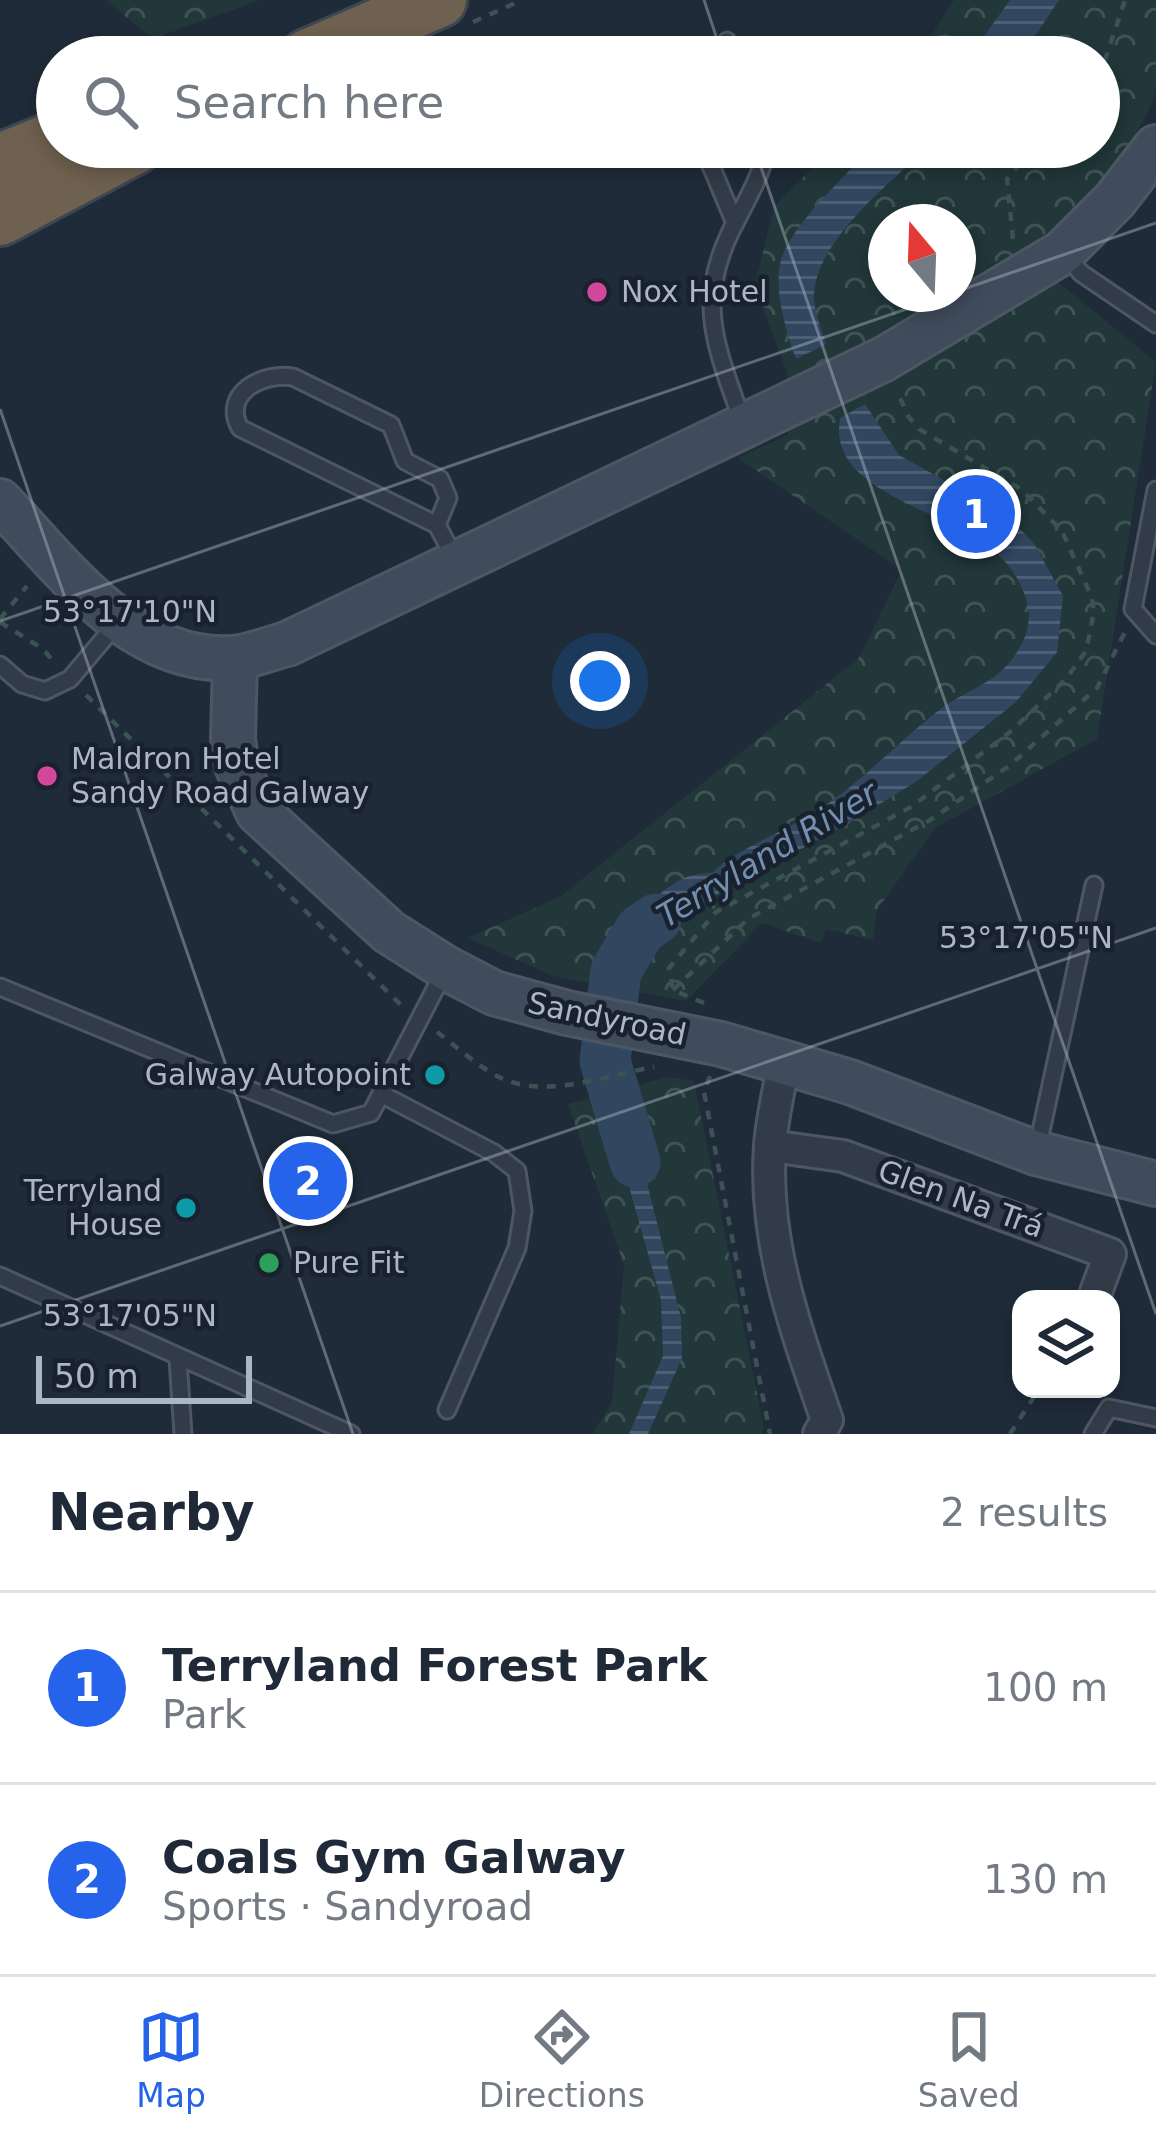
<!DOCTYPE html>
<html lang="en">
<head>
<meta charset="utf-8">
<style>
	body { margin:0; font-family:"DejaVu Sans",sans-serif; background:#f2f2f3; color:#1f2937 }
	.controls { position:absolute; right:36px; bottom:36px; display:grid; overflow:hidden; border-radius:24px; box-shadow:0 6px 18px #0003 }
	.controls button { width:108px; height:108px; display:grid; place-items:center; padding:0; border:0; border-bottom:3px solid #e0e1e3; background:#fff; color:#1f2937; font:60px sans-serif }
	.compass { position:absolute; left:868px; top:204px; width:108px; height:108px; border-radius:50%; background:#fff; box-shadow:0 6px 18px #0003; rotate:341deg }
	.scale { position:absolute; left:36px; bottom:30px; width:216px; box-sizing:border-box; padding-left:12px; border:6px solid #acb7c5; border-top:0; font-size:33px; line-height:42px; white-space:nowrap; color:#acb7c5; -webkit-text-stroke:9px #18212d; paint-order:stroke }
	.you { position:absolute; left:600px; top:681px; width:42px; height:42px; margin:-30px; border:9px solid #fff; border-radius:50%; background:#1a73e8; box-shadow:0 0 0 18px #1a73e833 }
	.badge { display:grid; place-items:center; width:78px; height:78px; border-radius:50%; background:#2563eb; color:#fff; font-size:39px; font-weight:700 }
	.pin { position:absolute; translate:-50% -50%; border:6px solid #fff; box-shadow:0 3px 12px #0006 }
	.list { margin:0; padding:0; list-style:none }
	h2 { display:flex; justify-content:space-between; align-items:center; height:156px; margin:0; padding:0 48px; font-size:51px }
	h2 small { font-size:39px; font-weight:400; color:#747a83 }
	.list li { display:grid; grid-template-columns:78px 1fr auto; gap:36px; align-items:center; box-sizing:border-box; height:192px; padding:0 48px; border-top:3px solid #e0e1e3 }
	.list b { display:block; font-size:45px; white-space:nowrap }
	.list p { margin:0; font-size:39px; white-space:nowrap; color:#747a83 }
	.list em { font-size:39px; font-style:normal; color:#747a83 }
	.icon { flex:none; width:66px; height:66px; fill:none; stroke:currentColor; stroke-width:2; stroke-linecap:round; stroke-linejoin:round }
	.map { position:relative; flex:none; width:1156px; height:1434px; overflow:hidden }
	.search { position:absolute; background:#fff; box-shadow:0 6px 18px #0003; left:36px; right:36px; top:36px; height:132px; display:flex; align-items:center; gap:30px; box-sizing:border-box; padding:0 42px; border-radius:66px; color:#747a83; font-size:45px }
	.sheet { height:540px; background:#fff }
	nav { display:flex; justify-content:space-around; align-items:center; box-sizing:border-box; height:168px; border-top:3px solid #e0e1e3; background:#fff; font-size:33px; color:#747a83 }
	nav a { display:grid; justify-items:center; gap:6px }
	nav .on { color:#2563eb }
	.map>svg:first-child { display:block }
	.park { fill:url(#park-crowns); fill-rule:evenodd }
	.water { fill:url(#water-rules) }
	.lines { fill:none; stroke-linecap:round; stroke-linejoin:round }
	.river { stroke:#314760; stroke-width:51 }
	.lane-casing { stroke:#4d5763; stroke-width:21 }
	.street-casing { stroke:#4d5763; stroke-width:36 }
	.secondary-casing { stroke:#4d5763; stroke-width:48 }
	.highway-casing { stroke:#3d4753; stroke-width:60 }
	.path { stroke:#3b5353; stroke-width:4.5; stroke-dasharray:9 9; stroke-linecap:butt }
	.lane { stroke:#323c48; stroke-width:15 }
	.street { stroke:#323c48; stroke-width:30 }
	.secondary { stroke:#404c5c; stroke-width:42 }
	.highway { stroke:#6f614f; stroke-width:54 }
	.ticks { fill:none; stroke:#acb7c5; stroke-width:3; stroke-opacity:0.45 }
	.hotel-dot { fill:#d1479c; stroke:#18212d; stroke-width:4.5 }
	.culture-dot { fill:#0f9aa8; stroke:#18212d; stroke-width:4.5 }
	.leisure-dot { fill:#2e9e5b; stroke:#18212d; stroke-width:4.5 }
	.labels { text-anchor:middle; stroke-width:9; stroke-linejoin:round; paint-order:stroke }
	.poi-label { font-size:30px; fill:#acb7c5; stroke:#18212d; text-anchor:start }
	.street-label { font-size:30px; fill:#acb7c5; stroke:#18212d }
	.water-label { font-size:33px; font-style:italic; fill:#738fb0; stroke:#18212d }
	.ticks-label { font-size:30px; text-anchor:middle; fill:#acb7c5; stroke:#18212d; stroke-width:9; stroke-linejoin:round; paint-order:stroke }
</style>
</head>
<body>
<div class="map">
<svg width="1156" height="1434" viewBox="0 0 1156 1434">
	<defs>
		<pattern id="park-crowns" width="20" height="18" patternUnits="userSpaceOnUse" patternTransform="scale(3)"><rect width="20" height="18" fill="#213739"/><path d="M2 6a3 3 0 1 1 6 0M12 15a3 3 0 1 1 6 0" fill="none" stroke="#3f5254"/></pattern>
		<pattern id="water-rules" width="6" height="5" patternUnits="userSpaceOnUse" patternTransform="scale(3)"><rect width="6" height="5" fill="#314760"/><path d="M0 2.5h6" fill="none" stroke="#4c5f75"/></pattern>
	</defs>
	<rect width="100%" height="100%" fill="#1f2b38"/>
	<g class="park">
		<polygon points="106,0 260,0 152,39"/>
		<path d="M954,0H1156C1156,28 1156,58 1156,85C1150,137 1065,223 1025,255L1156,362L1097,739L935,828L877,910L873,940L826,929L821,943L762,923L686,1001L553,976L468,938L561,896L858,659L902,570L738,458L788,435L787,373L755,285L774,207L833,147H1099V57H917ZM886,222H958V294H886Z"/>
		<polygon points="668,1077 694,1081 764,1428 761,1434 593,1434 612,1402 624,1265 568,1104"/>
	</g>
	<g class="water">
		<polygon points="1010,0 1059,0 1037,33 1015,57 969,57"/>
		<path d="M872,147H928C890,183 814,242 814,297C814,312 822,330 826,344L796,359C786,331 772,286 782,257C795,221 846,176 872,147Z"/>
		<path d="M865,404L899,455L1008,516L1035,545L1063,596L1057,652L1016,702L917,781L852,821L681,914L647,942L632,974L596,973C610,944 654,891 684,878C693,874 705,874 714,872C728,854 790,828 815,812C862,783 898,741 942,708C965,691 989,686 1010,662C1016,655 1025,640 1027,630C1032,611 1026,595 1017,578C978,507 825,505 840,418Z"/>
		<polygon points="624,1092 681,1318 682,1358 648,1434 629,1434 663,1356 661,1300 604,1098"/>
	</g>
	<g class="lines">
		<polyline class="river" points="635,1162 605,1061 616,971 640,930 656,919"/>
		<defs>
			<g id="lane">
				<polyline points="727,41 733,57"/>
				<polyline points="703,147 735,223"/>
				<polyline points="1065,254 1081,273 1156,324"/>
				<path d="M742,421C718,350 695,306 730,233C743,206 762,176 767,147"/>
				<polyline points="1156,490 1133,609 1156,635"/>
				<path d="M437,525L448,498L440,479L405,461L391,425L293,377C263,372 221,393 240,428L437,525L455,559"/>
				<polyline points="0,665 22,684 45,691 70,679 117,623"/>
				<polyline points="0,987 333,1124 371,1113 445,970"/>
				<polyline points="381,1094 494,1153 517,1171 523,1211 517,1248 447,1410"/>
				<polyline points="1037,1150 1094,885"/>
				<polyline points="0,1276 351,1434"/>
				<polyline points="178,1359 183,1434"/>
				<polyline points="1093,1434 1109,1408 1156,1418"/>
			</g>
			<g id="street">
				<path d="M784,1062C779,1090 772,1118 770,1146C763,1242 796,1330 827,1420L819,1434"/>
				<polyline points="770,1146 843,1156 1110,1254 1096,1292"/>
			</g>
			<g id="secondary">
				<path d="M0,501C62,566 132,665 233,658C250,657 270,648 287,644L884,359L1063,252L1115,200L1156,147"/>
				<polyline points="235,659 233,739 237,766 258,812 389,932 446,968 494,993 567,1013 721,1044 850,1082 1036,1153 1156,1184"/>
			</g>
			<g id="highway">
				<polyline points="307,57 439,0"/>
				<polyline points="0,161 57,138"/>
				<polyline points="0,218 134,147"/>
			</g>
		</defs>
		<use href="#lane" class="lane-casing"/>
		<use href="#street" class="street-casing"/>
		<use href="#secondary" class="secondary-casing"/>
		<use href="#highway" class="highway-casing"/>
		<g class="path">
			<polyline points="473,22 522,0"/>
			<polyline points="217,57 268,38"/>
			<polyline points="1099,78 1125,0"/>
			<polyline points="171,160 198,147"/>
			<polyline points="1013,239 1007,179 1034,147"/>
			<polyline points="0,619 27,586"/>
			<polyline points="0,622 43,649 53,661"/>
			<polyline points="86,695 403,1007"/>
			<polyline points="673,990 748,919 930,820 1009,766 1097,688 1125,632"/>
			<polyline points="704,1003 673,990 669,968 716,912 911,807 1010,732 1066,679 1086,651 1094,612 1092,598 1062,531 1022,490 919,429 908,416 897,391"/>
			<path d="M437,1032C456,1046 476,1065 497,1076C544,1101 605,1075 654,1067"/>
			<polyline points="710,1076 704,1092 770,1434"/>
			<polyline points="1010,1434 1039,1389"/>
		</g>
		<use href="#lane" class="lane"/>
		<use href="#street" class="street"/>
		<use href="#secondary" class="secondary"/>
		<use href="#highway" class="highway"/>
	</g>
	<path class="ticks" d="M704,0L723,57M754,147L1156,1314M958,291L1156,223M0,409L353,1434M0,621L950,294M0,1326L1156,928"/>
	<g class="hotel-dot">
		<circle cx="597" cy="292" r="12"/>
		<circle cx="47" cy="776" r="12"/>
	</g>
	<g class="culture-dot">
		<circle cx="435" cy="1075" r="12"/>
		<circle cx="186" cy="1208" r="12"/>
	</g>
	<circle class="leisure-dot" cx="269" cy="1263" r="12"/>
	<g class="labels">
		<g class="poi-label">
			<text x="621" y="302">Nox Hotel</text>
			<text x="71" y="769">Maldron Hotel<tspan x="71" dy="34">Sandy Road Galway</tspan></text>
			<text x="411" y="1085" text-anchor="end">Galway Autopoint</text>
			<text x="162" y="1201" text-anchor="end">Terryland<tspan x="162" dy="34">House</tspan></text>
			<text x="293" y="1273">Pure Fit</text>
		</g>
		<g class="street-label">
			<text transform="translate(607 1019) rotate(12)" y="10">Sandyroad</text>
			<text transform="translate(961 1199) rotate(20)" y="10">Glen Na Trá</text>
		</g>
		<g class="water-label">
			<text transform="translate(767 854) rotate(-31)" y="12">Terryland River</text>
		</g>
	</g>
	<g class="ticks-label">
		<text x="130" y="622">53°17'10"N</text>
		<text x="1026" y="948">53°17'05"N</text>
		<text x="130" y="1326">53°17'05"N</text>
	</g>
</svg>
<div class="controls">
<button><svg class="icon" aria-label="layers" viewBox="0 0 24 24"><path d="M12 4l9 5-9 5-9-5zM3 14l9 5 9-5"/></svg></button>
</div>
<svg class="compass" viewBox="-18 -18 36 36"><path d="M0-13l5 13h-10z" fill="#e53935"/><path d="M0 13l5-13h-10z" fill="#747a83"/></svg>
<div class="scale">50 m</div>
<div class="you"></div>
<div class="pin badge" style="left:976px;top:514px">1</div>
<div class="pin badge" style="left:308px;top:1181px">2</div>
<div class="search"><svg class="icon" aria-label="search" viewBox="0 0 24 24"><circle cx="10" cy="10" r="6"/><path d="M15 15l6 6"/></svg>Search here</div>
</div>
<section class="sheet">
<h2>Nearby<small>2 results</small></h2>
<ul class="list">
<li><span class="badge">1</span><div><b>Terryland Forest Park</b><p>Park</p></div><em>100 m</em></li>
<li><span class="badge">2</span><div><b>Coals Gym Galway</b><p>Sports · Sandyroad</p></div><em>130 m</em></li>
</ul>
</section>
<nav>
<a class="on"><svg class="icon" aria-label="map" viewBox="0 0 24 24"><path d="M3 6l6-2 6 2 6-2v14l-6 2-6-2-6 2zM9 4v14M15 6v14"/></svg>Map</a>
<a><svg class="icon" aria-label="directions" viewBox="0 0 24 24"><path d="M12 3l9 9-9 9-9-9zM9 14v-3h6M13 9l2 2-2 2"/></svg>Directions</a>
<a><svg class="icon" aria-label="saved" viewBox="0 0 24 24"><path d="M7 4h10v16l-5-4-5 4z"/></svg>Saved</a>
</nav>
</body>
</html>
